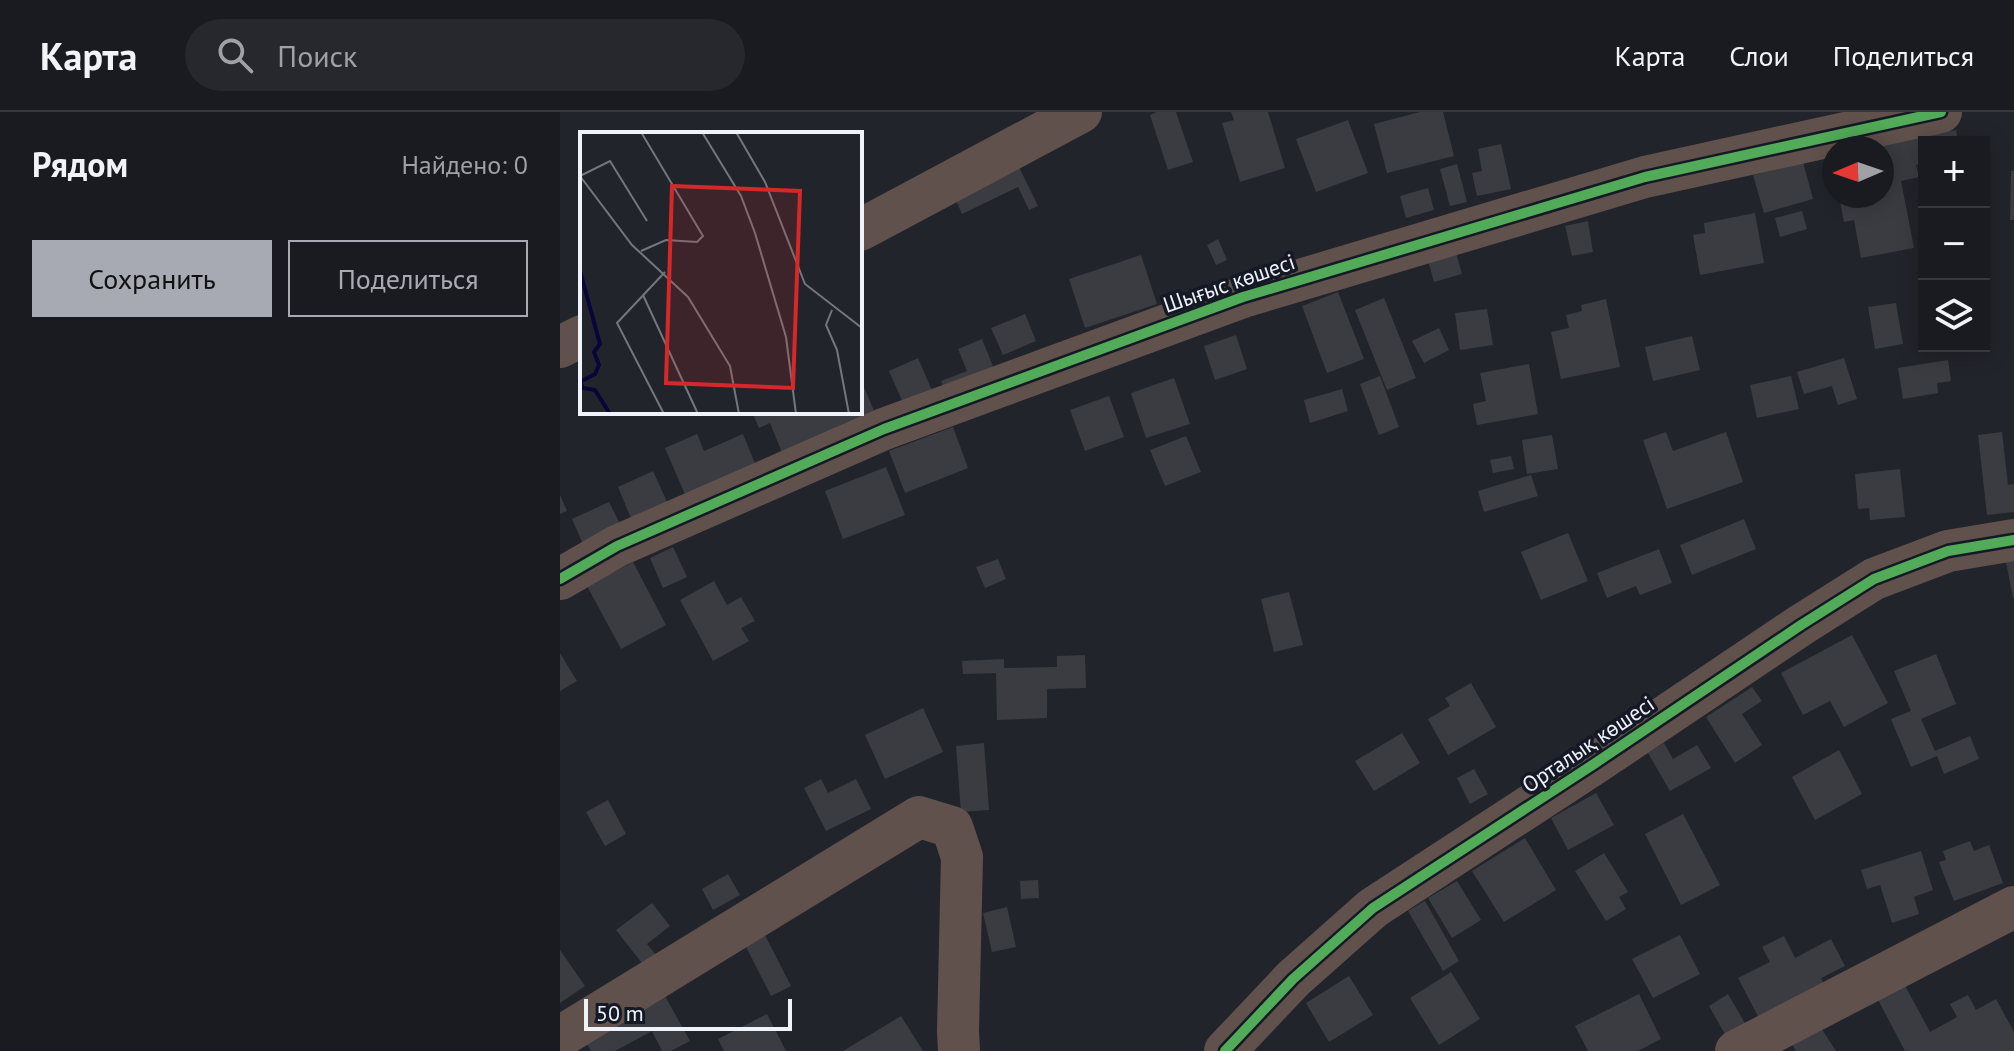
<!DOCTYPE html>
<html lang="ru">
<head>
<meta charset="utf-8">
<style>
	body { margin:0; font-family:"PT Sans",sans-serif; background:#27282d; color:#f1f3f6 }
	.controls { position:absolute; right:24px; top:24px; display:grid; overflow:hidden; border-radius:0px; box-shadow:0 4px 20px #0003 }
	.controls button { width:72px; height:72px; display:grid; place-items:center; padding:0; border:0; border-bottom:2px solid #38393e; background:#1a1b20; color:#f1f3f6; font:40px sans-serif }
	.compass { position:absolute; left:1262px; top:24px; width:72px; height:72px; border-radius:50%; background:#1a1b20; box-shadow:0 4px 20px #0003; rotate:268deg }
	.scale { position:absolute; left:24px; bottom:20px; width:208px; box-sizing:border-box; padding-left:8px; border:4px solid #eef2fb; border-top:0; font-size:22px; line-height:28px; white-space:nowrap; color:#eef2fb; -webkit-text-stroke:6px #151925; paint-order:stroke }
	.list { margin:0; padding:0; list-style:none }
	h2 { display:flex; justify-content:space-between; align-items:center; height:104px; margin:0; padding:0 32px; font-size:34px }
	h2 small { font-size:26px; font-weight:400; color:#9fa1a5 }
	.actions { display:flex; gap:16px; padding:24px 32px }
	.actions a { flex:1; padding:18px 0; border:2px solid #a7aab2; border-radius:0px; text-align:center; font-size:28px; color:#a7aab2 }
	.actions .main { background:#a7aab2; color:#111 }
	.icon { flex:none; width:44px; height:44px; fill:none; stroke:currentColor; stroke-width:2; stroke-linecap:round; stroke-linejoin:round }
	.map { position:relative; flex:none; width:1454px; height:939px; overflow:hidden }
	header { display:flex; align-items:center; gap:48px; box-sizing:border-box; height:112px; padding:0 40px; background:#1a1b20; border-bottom:2px solid #38393e }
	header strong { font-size:38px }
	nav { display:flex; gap:44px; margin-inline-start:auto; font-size:28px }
	.search { width:560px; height:72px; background:#27282d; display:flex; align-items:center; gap:20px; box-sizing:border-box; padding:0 28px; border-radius:44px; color:#9fa1a5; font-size:30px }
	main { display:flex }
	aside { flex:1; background:#1a1b20 }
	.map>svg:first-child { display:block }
	.building { fill:#3a3c42 }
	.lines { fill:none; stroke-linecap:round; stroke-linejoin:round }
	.minor { stroke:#60514c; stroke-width:42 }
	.cycleway-casing { stroke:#151925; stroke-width:15 }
	.cycleway { stroke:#51ab58; stroke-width:10 }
	.labels { text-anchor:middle; stroke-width:7; stroke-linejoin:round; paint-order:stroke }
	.street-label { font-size:22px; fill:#eef2fb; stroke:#151925 }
	.inset-river { fill:none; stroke:#080638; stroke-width:4 }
	.inset-road { fill:none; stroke:#74767e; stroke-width:2 }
	.view { fill:#d62828; fill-opacity:0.15; stroke:#d62828; stroke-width:4 }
	.inset-edge { fill:none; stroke:#eef2fb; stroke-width:4 }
</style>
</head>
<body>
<header>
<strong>Карта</strong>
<div class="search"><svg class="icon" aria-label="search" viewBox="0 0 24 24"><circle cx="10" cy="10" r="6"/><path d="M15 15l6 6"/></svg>Поиск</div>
<nav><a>Карта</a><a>Слои</a><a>Поделиться</a></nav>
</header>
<main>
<aside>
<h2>Рядом<small>Найдено: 0</small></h2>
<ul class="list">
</ul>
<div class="actions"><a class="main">Сохранить</a><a>Поделиться</a></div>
</aside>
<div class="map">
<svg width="1454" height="939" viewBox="0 0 1454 939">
	<rect width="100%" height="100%" fill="#22242b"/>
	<g class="building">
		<polygon points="597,0 616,0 633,50 608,58 590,3"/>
		<polygon points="671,0 708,0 725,56 680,70 662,11 674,8"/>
		<polygon points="860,0 883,0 894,44 827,61 814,12"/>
		<polygon points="788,8 808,61 756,80 736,27"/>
		<polygon points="1396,18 1398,30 1364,30 1364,51 1356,53 1359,65 1341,69 1354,136 1301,146 1294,108 1284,110 1279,84 1322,84 1322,36 1310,36 1310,35"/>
		<polygon points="941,32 951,77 917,84 912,61 922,59 918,37"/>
		<polygon points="1243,50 1253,87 1204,101 1193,63"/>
		<polygon points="897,52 907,90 890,94 880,57"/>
		<polygon points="458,53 478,94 469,98 458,75 402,102 394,84"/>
		<polygon points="1451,59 1454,59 1454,108 1450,108"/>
		<polygon points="868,76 874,98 846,106 840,84"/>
		<polygon points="1242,99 1247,117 1220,125 1215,106"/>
		<polygon points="1195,101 1204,151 1140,163 1133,123 1145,121 1144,111"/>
		<polygon points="1028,109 1033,140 1012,144 1005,114"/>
		<polygon points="658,127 667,148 656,153 647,133"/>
		<polygon points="895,137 902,162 874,170 867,145"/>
		<polygon points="581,143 597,192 525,216 509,167"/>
		<polygon points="778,180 804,247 767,261 742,194"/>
		<polygon points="824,186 856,266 827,278 795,198"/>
		<polygon points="1046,187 1060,255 1001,267 991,220 1009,216 1006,203 1022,199 1021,193"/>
		<polygon points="1336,191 1343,232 1315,237 1308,195"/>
		<polygon points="927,197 933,233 900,238 895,201"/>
		<polygon points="465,202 476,229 443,243 431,216"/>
		<polygon points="879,216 889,238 864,251 852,229"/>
		<polygon points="676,223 687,257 655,268 644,234"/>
		<polygon points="1132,224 1140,258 1093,269 1085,235"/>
		<polygon points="422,227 436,262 386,282 381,269 407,259 398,237"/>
		<polygon points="358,246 373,281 344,293 329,259"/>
		<polygon points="1284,246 1297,287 1278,293 1272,274 1244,282 1237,260"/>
		<polygon points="1388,248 1391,269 1377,271 1378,281 1343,287 1338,256"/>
		<polygon points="969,252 978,302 917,313 913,292 926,289 920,261"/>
		<polygon points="820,264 839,315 819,323 800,272"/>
		<polygon points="1231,264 1239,297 1197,306 1190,273"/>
		<polygon points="300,266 318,308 225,348 210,311 199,316 192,300 300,300"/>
		<polygon points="614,266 630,312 586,326 571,281"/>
		<polygon points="782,277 788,299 750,311 744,288"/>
		<polygon points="549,284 564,325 525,339 510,298"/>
		<polygon points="393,315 408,356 345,381 329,339"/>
		<polygon points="1106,320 1113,339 1166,320 1183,370 1107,397 1083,328"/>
		<polygon points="1442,320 1448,373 1454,372 1454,400 1427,403 1418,323"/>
		<polygon points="137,322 144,339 183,322 196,354 130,394 105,336"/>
		<polygon points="992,323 998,357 967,362 962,328"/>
		<polygon points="626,324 641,360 605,374 590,338"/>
		<polygon points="951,344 954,357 933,361 930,348"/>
		<polygon points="326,355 345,403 283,427 265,379"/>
		<polygon points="1340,357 1345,405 1310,408 1309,396 1298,397 1295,362"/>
		<polygon points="93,359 109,394 73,411 58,375"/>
		<polygon points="971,363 978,384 924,400 918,379"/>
		<polygon points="0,383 7,399 0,402"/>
		<polygon points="49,390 62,416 24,434 12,407"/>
		<polygon points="1184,407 1196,437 1132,463 1120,433"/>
		<polygon points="1008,421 1028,469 981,488 961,440"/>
		<polygon points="113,435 127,465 103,476 90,446"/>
		<polygon points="1099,437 1112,471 1080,483 1076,474 1047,486 1037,461"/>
		<polygon points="438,447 446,467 425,476 416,455"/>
		<polygon points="1454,449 1454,486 1453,486 1446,450"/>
		<polygon points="73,450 106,513 61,537 27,474"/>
		<polygon points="154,469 167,493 181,485 195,509 181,516 189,529 153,549 120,488"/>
		<polygon points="729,480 743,533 714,540 701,487"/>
		<polygon points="1292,523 1328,591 1284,615 1270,589 1243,603 1221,561"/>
		<polygon points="0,541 17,569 0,579"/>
		<polygon points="1376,542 1396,592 1361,607 1375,639 1410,624 1419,647 1384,662 1377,644 1351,655 1331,607 1351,599 1334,559"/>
		<polygon points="525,543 526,576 487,577 487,606 437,608 436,561 403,562 402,549 444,547 444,556 497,555 497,544"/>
		<polygon points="911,571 936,615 888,643 868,607 890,594 885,586"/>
		<polygon points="1192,575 1202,589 1182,602 1202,633 1175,651 1146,605"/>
		<polygon points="363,596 383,640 325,667 305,623"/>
		<polygon points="842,621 860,651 814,679 795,649"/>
		<polygon points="424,631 429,698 401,700 396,634"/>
		<polygon points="1104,631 1113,647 1137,633 1151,656 1110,679 1088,641"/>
		<polygon points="1279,638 1302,682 1255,708 1232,665"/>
		<polygon points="914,657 928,682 910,692 897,666"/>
		<polygon points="261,667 268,681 296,667 311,697 266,719 244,676"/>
		<polygon points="1036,681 1054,713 1008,738 991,706"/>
		<polygon points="48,688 66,722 45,734 26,700"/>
		<polygon points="1123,702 1160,773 1121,793 1085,722"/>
		<polygon points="965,726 996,778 944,810 912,759"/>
		<polygon points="1410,729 1414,739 1429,733 1443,771 1394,789 1379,750 1386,748 1383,739"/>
		<polygon points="1361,739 1373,778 1354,785 1359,802 1332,811 1320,773 1307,777 1301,758"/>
		<polygon points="1044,741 1068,780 1059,785 1066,797 1046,809 1015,759"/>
		<polygon points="168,762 180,783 153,798 142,777"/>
		<polygon points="478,768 479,786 461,787 460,769"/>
		<polygon points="897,769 921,808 892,826 868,786"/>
		<polygon points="865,789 899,849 883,859 848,799"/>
		<polygon points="92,791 110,814 87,832 98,845 85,855 56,818"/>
		<polygon points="447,795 456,835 432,840 423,801"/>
		<polygon points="203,819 231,874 211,884 183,829"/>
		<polygon points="1120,823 1140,862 1093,886 1072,847"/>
		<polygon points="1224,824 1235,846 1271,827 1285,854 1261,866 1266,876 1201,910 1178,866 1210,850 1202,835"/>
		<polygon points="0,838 25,874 0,891"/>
		<polygon points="891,860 920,907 879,933 850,886"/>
		<polygon points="789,864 813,903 769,930 746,891"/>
		<polygon points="1342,868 1370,920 1397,905 1390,892 1408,883 1416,898 1436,887 1454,920 1454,939 1345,939 1315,882"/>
		<polygon points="104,882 130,929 111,939 102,939 92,919 55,939 31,939 23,925"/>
		<polygon points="1079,882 1101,927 1078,939 1028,939 1015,914"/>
		<polygon points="1168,882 1186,913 1166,924 1149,894"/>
		<polygon points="207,902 226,939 164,939 158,927"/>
		<polygon points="341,904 363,939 283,939"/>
		<polygon points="1256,908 1276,939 1236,939 1228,926"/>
	</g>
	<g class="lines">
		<g class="minor">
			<polyline points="300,118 521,0"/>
			<polyline points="0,235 22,224"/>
			<polyline points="0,467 57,434 324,317 683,185 1085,65 1381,0"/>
			<polyline points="0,925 359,705 392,715 402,745 398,919 399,939"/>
			<polyline points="665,939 733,867 813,796 1034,652 1241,513 1314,467 1388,439 1454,428"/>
			<polyline points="1176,939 1454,795"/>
		</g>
		<defs>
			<g id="cycleway">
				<polyline points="0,467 57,434 324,317 683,185 1085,65 1381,0"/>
				<polyline points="665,939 733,867 813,796 1034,652 1241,513 1314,467 1388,439 1454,428"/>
			</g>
		</defs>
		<use href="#cycleway" class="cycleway-casing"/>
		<use href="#cycleway" class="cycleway"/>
	</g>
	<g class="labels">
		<g class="street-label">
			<text transform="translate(669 171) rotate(-19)" y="8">Шығыс көшесі</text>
			<text transform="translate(1028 632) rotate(-34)" y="8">Орталық көшесі</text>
		</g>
	</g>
	<g transform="translate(20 20)">
		<rect width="282" height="282" fill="#22242b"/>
		<path class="inset-river" d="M0,139L20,212L14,220L19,233L15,242L0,250L3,256L15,258L30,282"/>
		<path class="inset-road" d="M122,0L161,64L175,101L206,205L216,282M156,0L185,50L225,152L282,196M0,44L52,113L108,165L150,234L159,282M0,44L30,29L67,89M61,119L86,108L117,110L123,104L61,0M63,163L118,282M252,178L246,193L257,218L269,282M84,282L37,191L85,140"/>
		<path class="view" d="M92,54L220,59L213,256L86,251Z"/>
		<rect width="282" height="282" class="inset-edge"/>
	</g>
</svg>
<div class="controls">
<button>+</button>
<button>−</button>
<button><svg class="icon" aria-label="layers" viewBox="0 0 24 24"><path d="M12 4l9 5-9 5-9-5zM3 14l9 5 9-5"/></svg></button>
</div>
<svg class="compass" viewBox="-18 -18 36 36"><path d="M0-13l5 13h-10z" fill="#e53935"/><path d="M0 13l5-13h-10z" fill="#9fa1a5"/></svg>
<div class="scale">50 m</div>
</div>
</main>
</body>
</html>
